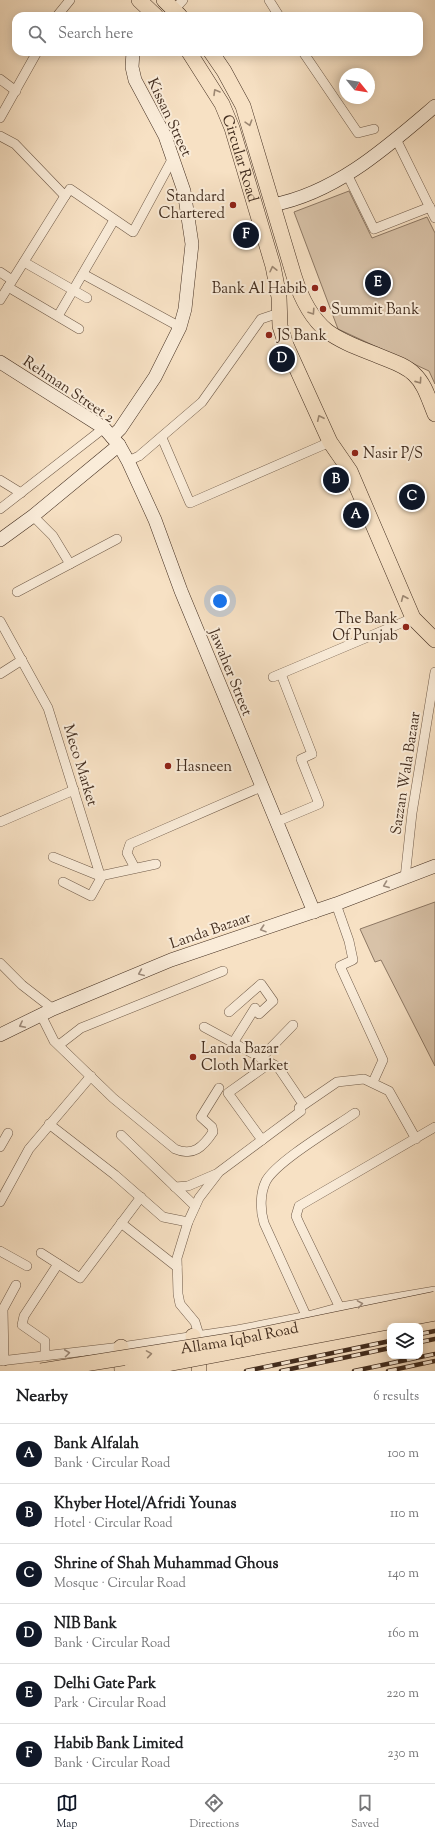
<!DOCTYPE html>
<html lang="en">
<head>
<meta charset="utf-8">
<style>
	body { margin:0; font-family:"Sorts Mill Goudy",serif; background:#f6f6f6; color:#202124 }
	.controls { position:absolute; right:12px; bottom:12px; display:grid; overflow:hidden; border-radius:8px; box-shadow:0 2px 10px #0003 }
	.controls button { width:36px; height:36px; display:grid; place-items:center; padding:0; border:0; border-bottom:1px solid #e0e0e0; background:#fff; color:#202124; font:20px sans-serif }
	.compass { position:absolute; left:339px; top:68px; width:36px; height:36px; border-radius:50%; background:#fff; box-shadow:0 2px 10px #0003; rotate:120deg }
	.you { position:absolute; left:220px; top:601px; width:14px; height:14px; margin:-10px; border:3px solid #fff; border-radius:50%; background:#1a73e8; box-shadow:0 0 0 6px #1a73e833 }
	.badge { display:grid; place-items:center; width:26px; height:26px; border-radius:50%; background:#111827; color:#fff; font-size:13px; font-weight:700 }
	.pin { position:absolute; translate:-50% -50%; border:2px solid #fff; box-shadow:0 1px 4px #0006 }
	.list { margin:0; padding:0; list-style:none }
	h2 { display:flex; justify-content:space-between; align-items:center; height:52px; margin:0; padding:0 16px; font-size:17px }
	h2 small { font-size:13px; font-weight:400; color:#757577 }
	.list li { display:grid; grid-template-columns:26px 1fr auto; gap:12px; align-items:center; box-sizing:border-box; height:60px; padding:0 16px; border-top:1px solid #e0e0e0 }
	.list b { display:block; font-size:15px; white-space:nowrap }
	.list p { margin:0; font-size:13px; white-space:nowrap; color:#757577 }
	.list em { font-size:13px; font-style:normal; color:#757577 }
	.icon { flex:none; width:22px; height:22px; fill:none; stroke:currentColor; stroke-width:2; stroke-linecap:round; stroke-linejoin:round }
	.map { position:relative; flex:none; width:435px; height:1371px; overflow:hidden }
	.search { position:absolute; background:#fff; box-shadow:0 2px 10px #0003; left:12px; right:12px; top:12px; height:44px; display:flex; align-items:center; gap:10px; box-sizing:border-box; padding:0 14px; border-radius:12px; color:#757577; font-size:15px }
	.sheet { height:412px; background:#fff }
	nav { display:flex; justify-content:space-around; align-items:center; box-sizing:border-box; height:56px; border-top:1px solid #e0e0e0; background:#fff; font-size:11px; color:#757577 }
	nav a { display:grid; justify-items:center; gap:2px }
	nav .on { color:#111827 }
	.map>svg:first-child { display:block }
	.green { fill:#d8c2a8; stroke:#8d7864 }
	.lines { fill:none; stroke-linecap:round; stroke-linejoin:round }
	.street-casing { stroke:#6f5a48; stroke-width:10 }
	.secondary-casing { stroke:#422d1f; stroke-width:14 }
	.primary-casing { stroke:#422d1f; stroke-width:16 }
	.street { stroke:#faecd9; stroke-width:9 }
	.secondary { stroke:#faecd9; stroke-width:13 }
	.primary { stroke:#f7e1c4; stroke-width:15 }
	.rail-casing { stroke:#422d1f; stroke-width:4.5 }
	.rail { stroke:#faecd9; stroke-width:3; stroke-dasharray:9; stroke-linecap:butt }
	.primary-bridge-casing { stroke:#422d1f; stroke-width:16; stroke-linecap:butt }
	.primary-bridge { stroke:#f7e1c4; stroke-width:15 }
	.oneway { stroke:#9c8772 }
	.oneway2 { stroke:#9e8c7c }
	.poi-dot { fill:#8f2418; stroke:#faecd9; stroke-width:1.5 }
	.labels { text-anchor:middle; stroke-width:4; stroke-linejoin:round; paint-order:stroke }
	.street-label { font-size:15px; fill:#422d1f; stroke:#faecd9 }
	.poi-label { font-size:15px; fill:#422d1f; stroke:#faecd9; text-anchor:start }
</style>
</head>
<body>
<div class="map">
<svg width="435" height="1371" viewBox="0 0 435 1371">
	<rect width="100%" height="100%" fill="#f7e1c4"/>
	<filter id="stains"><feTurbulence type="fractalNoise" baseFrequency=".005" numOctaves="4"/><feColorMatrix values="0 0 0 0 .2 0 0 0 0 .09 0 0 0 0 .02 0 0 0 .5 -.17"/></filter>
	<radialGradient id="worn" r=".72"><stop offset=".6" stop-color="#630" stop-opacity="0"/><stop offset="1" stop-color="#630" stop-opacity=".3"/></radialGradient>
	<g class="green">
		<polygon points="349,191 372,238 427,217 435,233 435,384 429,371 338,329 294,212"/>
		<polygon points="435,902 435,1066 381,960 375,962 360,929"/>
	</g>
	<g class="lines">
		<defs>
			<g id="street">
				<polyline points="269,0 279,16"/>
				<polyline points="174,10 183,0"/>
				<polyline points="57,16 70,0"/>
				<polyline points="303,52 358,133 374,129"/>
				<polyline points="0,79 16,91"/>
				<polyline points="0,118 37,52"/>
				<polyline points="0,136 15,144 65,196 70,189 133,232 173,158"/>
				<polyline points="396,139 435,218"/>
				<polyline points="347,174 374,229 430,207"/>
				<polyline points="24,262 87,298"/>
				<polyline points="0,272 12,280"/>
				<polyline points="83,274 180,327"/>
				<polyline points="8,287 79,329"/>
				<polyline points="0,300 65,196"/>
				<polyline points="58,316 114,220"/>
				<polyline points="162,438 190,503 330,442"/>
				<polyline points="128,461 139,456 202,402 261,319 279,313"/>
				<polyline points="0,480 21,493"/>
				<polyline points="0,509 104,428"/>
				<polyline points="33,516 53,536 70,564"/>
				<polyline points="17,592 117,539"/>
				<polyline points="0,621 48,708 101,878 91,896 63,882"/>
				<polyline points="0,674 22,660"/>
				<polyline points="273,677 413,618"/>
				<polyline points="0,822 74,790"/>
				<polyline points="276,822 319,804 301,759 312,754 281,674"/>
				<polyline points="53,857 100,876 156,864"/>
				<polyline points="135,868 127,853 130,844 261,787"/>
				<polyline points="405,878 412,813 435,672"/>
				<polyline points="336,904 349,941 353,960 340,966 383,1060 373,1082"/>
				<polyline points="0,963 22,985 53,1009"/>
				<polyline points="229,1012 261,984 273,1001 259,1014 255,1008 233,1043"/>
				<path d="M41,1015L54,1041L113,1098L175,1149C193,1157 203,1147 213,1132L212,1127L201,1117L219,1088"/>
				<polyline points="204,1027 278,1067 303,1104"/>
				<polyline points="59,1045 81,1028 223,971"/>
				<polyline points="261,1058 293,1025"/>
				<polyline points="49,1124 115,1175 163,1217 188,1222"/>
				<polyline points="121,1135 195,1206"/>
				<polyline points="262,1140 228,1093 270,1063"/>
				<polyline points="0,1147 8,1133"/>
				<polyline points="175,1187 188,1186 216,1174"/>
				<polyline points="0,1202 29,1149 91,1076"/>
				<polyline points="121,1223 177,1267"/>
				<polyline points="0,1251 27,1266"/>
				<polyline points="41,1253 80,1278 141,1197"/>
				<polyline points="342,1312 299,1223 296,1216 299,1206 435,1127"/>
				<path d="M309,1322L264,1223C260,1210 260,1193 266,1181C277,1161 335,1127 355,1113"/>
				<polyline points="199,1335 195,1322 180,1304 178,1294 177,1258 188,1222 199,1198 219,1172 301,1111 299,1108 337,1082 364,1079 389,1091 416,1139"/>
				<polyline points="45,1356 45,1341 22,1325 24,1316 58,1264"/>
				<polyline points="0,1361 121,1347 237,1330 308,1316 341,1307 435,1291"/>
				<polyline points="4,1361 3,1309 16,1285"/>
			</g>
			<g id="secondary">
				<path d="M272,205C336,193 387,147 435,106"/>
				<polyline points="0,362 104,428 119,445 128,461 155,520 181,591 314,912"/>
				<polyline points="112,437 120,429 155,377 180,327 185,309 192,244 184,191 165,136 135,80 132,67 133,52"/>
				<polyline points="0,540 33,516 119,445"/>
				<polyline points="0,1035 53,1009 171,960 336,904 435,866"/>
			</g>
			<g id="primary">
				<polyline points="139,0 156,16"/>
				<polyline points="164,0 180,16"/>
				<path id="s1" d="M189,52L222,104L232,128L273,266L279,297L280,326L286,345L330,442L350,471L413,618L435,640"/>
				<path d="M211,52L224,71L243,106L294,276C300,295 311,318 327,331C341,342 362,349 379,356C391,361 405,365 414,374C425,384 429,400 435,414"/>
				<polyline points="193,1336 199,1362 199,1371"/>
				<polyline points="121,1347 122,1371"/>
			</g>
		</defs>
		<use href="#street" class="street-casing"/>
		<use href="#secondary" class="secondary-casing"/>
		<use href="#primary" class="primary-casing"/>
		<use href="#street" class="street"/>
		<use href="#secondary" class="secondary"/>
		<use href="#primary" class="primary"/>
		<defs>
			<g id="rail">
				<polyline points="420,1334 435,1331"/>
				<polyline points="420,1342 435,1339"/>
				<polyline points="246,1371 390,1341"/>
				<polyline points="281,1371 390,1348"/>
				<polyline points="354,1371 435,1354"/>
				<polyline points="388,1371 435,1361"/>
			</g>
		</defs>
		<use href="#rail" class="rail-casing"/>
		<use href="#rail" class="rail"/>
		<defs>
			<g id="primary-bridge">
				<path id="s2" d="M41,1371L241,1339L435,1299"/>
				<polyline points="130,1371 435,1313"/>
			</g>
		</defs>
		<use href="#primary-bridge" class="primary-bridge-casing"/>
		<use href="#primary-bridge" class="primary-bridge"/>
	</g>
	<defs><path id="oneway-chevron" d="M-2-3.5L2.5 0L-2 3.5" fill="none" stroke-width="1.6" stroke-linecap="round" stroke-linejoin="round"/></defs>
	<g class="oneway">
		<use href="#oneway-chevron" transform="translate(216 92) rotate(-120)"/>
		<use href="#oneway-chevron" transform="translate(249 123) rotate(73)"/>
		<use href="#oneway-chevron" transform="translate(273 269) rotate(-103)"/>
		<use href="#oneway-chevron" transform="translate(312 312) rotate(56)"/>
		<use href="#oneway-chevron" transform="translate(419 381) rotate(55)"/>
		<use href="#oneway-chevron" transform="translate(320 418) rotate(-115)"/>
		<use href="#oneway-chevron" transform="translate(404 598) rotate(-113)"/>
		<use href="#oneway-chevron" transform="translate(149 1354) rotate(-9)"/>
	</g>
	<g class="oneway2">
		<use href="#oneway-chevron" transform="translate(386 885) rotate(159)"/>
		<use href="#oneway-chevron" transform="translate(263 929) rotate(162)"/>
		<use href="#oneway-chevron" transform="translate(141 973) rotate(157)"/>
		<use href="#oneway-chevron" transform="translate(22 1025) rotate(153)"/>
		<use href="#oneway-chevron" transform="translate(360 1304) rotate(-10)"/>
		<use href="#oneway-chevron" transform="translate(67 1353) rotate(-7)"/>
	</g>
	<g class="poi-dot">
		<circle cx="233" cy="205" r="4"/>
		<circle cx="315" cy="288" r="4"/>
		<circle cx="323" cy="309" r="4"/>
		<circle cx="269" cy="335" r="4"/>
		<circle cx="355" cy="453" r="4"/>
		<circle cx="406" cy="627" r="4"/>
		<circle cx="168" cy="766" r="4"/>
		<circle cx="193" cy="1057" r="4"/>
	</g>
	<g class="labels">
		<g class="street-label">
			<text transform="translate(170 117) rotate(65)" y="5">Kissan Street</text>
			<text dy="5" stroke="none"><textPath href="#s1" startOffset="119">Circular Road</textPath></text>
			<text transform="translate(69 389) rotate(34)" y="5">Rehman Street 2</text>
			<text transform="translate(231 672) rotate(68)" y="5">Jawaher Street</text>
			<text transform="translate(81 765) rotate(73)" y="5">Meco Market</text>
			<text transform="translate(405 773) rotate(-81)" y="5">Sazzan Wala Bazaar</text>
			<text transform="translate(210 930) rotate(-19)" y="5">Landa Bazaar</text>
			<text dy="5" stroke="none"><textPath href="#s2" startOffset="201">Allama Iqbal Road</textPath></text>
		</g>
		<g class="poi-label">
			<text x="225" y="201" text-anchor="end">Standard<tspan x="225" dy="17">Chartered</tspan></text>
			<text x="307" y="293" text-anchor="end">Bank Al Habib</text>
			<text x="331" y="314">Summit Bank</text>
			<text x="277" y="340">JS Bank</text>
			<text x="363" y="458">Nasir P/S</text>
			<text x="398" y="623" text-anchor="end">The Bank<tspan x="398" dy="17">Of Punjab</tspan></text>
			<text x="176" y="771">Hasneen</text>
			<text x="201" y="1053">Landa Bazar<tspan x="201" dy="17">Cloth Market</tspan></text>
		</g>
	</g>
	<rect width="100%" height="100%" filter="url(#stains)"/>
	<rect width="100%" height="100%" fill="url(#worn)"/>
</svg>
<div class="controls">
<button><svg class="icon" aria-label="layers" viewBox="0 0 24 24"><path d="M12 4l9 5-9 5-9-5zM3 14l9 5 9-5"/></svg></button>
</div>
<svg class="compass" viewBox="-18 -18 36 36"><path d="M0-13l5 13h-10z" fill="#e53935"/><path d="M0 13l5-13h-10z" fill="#757577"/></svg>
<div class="you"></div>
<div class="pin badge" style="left:356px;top:515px">A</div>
<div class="pin badge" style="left:336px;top:480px">B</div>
<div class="pin badge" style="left:412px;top:497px">C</div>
<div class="pin badge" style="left:282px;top:359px">D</div>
<div class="pin badge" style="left:378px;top:283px">E</div>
<div class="pin badge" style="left:246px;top:235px">F</div>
<div class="search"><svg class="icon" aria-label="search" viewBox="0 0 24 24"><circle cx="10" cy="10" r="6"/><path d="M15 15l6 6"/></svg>Search here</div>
</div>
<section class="sheet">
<h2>Nearby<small>6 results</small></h2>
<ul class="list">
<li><span class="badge">A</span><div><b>Bank Alfalah</b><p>Bank · Circular Road</p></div><em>100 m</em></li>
<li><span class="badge">B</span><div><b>Khyber Hotel/Afridi Younas</b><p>Hotel · Circular Road</p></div><em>110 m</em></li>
<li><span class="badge">C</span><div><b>Shrine of Shah Muhammad Ghous</b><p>Mosque · Circular Road</p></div><em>140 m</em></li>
<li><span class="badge">D</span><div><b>NIB Bank</b><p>Bank · Circular Road</p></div><em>160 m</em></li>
<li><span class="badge">E</span><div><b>Delhi Gate Park</b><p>Park · Circular Road</p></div><em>220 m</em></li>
<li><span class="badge">F</span><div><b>Habib Bank Limited</b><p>Bank · Circular Road</p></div><em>230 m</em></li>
</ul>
</section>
<nav>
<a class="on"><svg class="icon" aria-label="map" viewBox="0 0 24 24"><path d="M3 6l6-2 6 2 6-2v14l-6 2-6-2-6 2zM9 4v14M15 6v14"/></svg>Map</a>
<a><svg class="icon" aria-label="directions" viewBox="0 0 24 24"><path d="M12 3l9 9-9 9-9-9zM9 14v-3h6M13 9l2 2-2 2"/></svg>Directions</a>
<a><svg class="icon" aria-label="saved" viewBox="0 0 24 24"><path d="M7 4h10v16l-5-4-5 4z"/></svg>Saved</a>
</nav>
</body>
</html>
